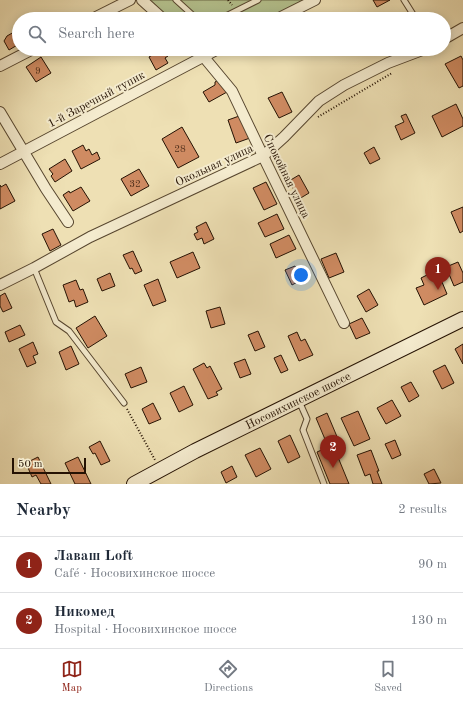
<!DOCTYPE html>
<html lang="en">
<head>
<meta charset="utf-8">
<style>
	body { margin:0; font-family:"Old Standard TT",serif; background:#f2f2f3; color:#1f2937 }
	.scale { position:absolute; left:12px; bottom:10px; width:74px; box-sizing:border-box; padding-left:4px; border:2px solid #251203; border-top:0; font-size:11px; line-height:14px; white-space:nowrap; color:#251203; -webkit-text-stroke:3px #f4ebce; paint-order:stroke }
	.you { position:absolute; left:301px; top:275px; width:14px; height:14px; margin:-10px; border:3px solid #fff; border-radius:50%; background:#1a73e8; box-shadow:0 0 0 6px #1a73e833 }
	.badge { display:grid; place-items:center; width:26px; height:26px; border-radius:50%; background:#8f2418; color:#fff; font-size:13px; font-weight:700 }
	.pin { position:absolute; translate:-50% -33px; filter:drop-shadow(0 1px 2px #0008) }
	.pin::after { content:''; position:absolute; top:21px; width:14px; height:12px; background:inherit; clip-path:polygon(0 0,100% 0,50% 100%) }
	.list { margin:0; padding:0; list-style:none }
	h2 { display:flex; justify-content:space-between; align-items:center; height:52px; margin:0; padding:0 16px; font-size:17px }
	h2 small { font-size:13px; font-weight:400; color:#747a83 }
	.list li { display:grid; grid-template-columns:26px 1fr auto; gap:12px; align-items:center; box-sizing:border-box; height:56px; padding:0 16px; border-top:1px solid #e0e1e3 }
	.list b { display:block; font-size:15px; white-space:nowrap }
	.list p { margin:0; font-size:13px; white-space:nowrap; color:#747a83 }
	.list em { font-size:13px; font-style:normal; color:#747a83 }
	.icon { flex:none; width:22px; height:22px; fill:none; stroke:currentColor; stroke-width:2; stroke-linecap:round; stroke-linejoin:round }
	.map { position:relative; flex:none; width:463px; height:484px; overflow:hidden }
	.search { position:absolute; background:#fff; box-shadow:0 2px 10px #0003; left:12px; right:12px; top:12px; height:44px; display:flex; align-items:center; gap:10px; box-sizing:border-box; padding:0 14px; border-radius:22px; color:#747a83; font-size:15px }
	.sheet { height:164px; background:#fff }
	nav { display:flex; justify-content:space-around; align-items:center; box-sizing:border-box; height:56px; border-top:1px solid #e0e1e3; background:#fff; font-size:11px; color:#747a83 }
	nav a { display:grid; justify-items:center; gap:2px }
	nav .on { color:#8f2418 }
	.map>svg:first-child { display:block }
	.green { fill:#b5c38f; stroke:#6d6a49 }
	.building { fill:#cf8b62; stroke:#251203 }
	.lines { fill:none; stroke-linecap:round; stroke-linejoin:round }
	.lane-casing { stroke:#57462f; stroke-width:7 }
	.street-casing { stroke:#57462f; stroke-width:12 }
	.secondary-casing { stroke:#251203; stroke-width:16 }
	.path { stroke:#251203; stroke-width:2; stroke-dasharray:1 2; stroke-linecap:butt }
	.lane { stroke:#f4ebce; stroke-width:5 }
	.street { stroke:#f4ebce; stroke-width:10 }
	.secondary { stroke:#f4ebce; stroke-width:14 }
	.labels { text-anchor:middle; stroke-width:4; stroke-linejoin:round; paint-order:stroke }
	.number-label { font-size:10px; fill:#50301b }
	.street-label { font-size:12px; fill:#251203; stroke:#f4ebce }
</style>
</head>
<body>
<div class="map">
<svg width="463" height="484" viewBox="0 0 463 484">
	<rect width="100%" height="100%" fill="#eee0b4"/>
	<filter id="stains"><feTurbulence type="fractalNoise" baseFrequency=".005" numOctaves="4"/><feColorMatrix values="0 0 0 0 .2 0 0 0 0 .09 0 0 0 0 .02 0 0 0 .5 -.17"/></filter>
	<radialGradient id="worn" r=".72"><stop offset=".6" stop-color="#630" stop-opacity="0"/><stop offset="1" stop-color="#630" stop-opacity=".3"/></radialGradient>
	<polygon class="green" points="150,0 307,0 270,19 170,19"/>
	<g class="building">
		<polygon points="373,0 390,0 377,7"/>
		<polygon points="150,14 152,19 140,19"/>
		<polygon points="14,32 19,44 9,50 4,41 7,36"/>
		<polygon points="161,50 163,54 166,52 168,56 165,58 168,63 156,70 149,57"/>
		<polygon points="461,56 463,60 463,86 459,88 445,64"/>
		<polygon points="41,57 51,73 36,82 26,67"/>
		<polygon points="220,79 227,92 209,102 203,92 215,85 215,82"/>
		<polygon points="282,92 292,112 279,118 268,98"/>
		<polygon points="456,104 463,119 463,126 442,137 432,116"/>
		<polygon points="406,114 415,133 401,140 395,126 404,122 401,116"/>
		<polygon points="242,115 250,138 236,143 228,120"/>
		<polygon points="182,127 199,157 178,168 162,139"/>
		<polygon points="83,145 86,151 89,149 92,155 97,152 100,159 81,169 72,151"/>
		<polygon points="374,147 380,159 370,164 364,153"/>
		<polygon points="65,159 72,171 55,182 51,176 53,174 49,169"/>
		<polygon points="139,169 149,186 131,196 121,179"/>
		<polygon points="299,175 309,193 299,199 289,181"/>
		<polygon points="266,182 277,204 264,210 253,188"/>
		<polygon points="6,184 15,201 0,209 0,185 1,187"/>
		<polygon points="81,187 90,201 73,211 63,195 69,191 70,193"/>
		<polygon points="463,207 463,231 460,233 451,212"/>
		<polygon points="277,214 284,229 265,237 258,223"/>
		<polygon points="206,222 214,239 204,244 202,238 197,240 194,234 198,232 196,227"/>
		<polygon points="53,229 61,245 50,251 42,234"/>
		<polygon points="289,235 296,249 276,258 270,244"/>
		<polygon points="133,251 142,271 135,274 132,268 130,269 123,255"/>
		<polygon points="193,252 200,268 177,278 170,262"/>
		<polygon points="336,253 344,272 329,278 321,259"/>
		<polygon points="458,262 463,273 463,282 454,286 446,267"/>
		<polygon points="295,266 301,280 292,285 285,270"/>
		<polygon points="437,270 447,294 424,305 416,288 424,285 421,278"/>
		<polygon points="110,273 115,286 102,291 97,279"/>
		<polygon points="158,279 166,301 153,306 144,285"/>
		<polygon points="76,280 80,290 83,289 88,302 76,307 74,300 69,302 63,285"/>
		<polygon points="369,289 378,305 366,312 357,296"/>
		<polygon points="5,293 12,308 3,312 0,306 0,296"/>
		<polygon points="220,307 225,324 211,328 206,311"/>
		<polygon points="95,316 107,336 88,348 76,328"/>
		<polygon points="362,318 370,333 356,339 349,324"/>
		<polygon points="20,325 25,335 9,342 5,332"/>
		<polygon points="258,331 265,347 255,351 248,335"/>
		<polygon points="297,332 301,341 305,339 313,355 299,361 288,336"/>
		<polygon points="33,342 38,354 33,356 36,363 27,367 19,349"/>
		<polygon points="463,344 463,364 455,349"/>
		<polygon points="71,346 79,364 66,370 59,352"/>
		<polygon points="281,355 288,370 281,373 274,358"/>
		<polygon points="245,359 251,374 240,378 234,363"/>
		<polygon points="204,363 207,368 210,366 222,389 216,392 218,395 208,399 193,369"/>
		<polygon points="445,365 454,383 442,389 433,371"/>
		<polygon points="141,367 147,382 131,388 125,374"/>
		<polygon points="411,382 419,396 409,402 401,387"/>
		<polygon points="184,386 193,405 179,412 170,393"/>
		<polygon points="392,400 401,416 386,424 377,408"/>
		<polygon points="153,403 161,419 149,424 142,409"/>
		<polygon points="358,411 370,439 354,446 341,418"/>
		<polygon points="327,413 338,439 327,444 316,418"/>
		<polygon points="290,435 300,457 288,463 278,441"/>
		<polygon points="395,440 401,455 392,459 385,444"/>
		<polygon points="100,441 110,461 101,465 95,453 93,454 89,447"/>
		<polygon points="333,445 349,484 330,484 317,452"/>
		<polygon points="260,448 271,469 256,477 245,455"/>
		<polygon points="371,450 379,471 377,471 382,484 373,484 370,474 365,476 357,455"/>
		<polygon points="38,457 51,484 41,484 36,475 32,477 26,463"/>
		<polygon points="78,457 91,484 75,484 65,463"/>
		<polygon points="232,466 237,477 226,483 221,472"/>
		<polygon points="434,469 441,483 429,484 424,474"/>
	</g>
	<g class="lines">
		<defs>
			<g id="lane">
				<polyline points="176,0 197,19"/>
				<polyline points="404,0 416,19"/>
				<polyline points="220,19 258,0"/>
				<polyline points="34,268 56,322 69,331 124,403"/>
				<polyline points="299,401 307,419 303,430 324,484"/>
			</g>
			<g id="street">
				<polyline points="142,0 163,19"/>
				<polyline points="92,19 130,0"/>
				<polyline points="277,19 315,0"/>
				<polyline points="444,39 463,28"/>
				<polyline points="195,49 203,56 232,91 263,156 344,323"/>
				<polyline points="0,66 33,49"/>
				<polyline points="0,112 46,189 68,222"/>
				<polyline points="0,164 218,49"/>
				<polyline points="0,285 34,268 90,237 263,156 284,137 319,101 344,85 388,63 425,49"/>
			</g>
			<g id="secondary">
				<path id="s1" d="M134,484L195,451L463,319"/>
			</g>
		</defs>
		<use href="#lane" class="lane-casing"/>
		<use href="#street" class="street-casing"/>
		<use href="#secondary" class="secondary-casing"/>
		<g class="path">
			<polyline points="228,0 232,5"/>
			<polyline points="318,117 392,73"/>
			<polyline points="127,409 155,460"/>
		</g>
		<use href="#lane" class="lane"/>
		<use href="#street" class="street"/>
		<use href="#secondary" class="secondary"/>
	</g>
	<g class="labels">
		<g class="number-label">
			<text x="38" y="74">9</text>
			<text x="180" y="152">28</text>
			<text x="135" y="187">32</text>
		</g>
		<g class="street-label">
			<text transform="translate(96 99) rotate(-28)" y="4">1-й Заречный тупик</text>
			<text transform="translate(214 165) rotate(-25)" y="4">Окольная улица</text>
			<text transform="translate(287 176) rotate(64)" y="4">Спокойная улица</text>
			<text dy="4" stroke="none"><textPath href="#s1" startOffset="184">Носовихинское шоссе</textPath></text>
		</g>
	</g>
	<rect width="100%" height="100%" filter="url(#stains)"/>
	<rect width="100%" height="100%" fill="url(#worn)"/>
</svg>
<div class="scale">50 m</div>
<div class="you"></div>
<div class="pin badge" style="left:438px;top:290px">1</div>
<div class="pin badge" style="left:333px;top:468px">2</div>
<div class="search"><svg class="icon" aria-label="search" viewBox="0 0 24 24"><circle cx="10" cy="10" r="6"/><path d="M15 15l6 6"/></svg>Search here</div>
</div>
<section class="sheet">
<h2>Nearby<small>2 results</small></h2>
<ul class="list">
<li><span class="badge">1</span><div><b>Лаваш Loft</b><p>Café · Носовихинское шоссе</p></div><em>90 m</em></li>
<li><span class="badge">2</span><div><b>Никомед</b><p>Hospital · Носовихинское шоссе</p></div><em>130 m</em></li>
</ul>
</section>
<nav>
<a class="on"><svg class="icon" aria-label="map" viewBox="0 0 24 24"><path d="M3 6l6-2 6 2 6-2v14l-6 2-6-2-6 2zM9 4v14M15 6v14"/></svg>Map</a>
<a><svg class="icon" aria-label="directions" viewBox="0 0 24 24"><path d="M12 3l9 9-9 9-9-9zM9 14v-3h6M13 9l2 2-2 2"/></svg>Directions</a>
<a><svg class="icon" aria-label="saved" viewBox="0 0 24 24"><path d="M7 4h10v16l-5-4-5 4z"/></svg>Saved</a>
</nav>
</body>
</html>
